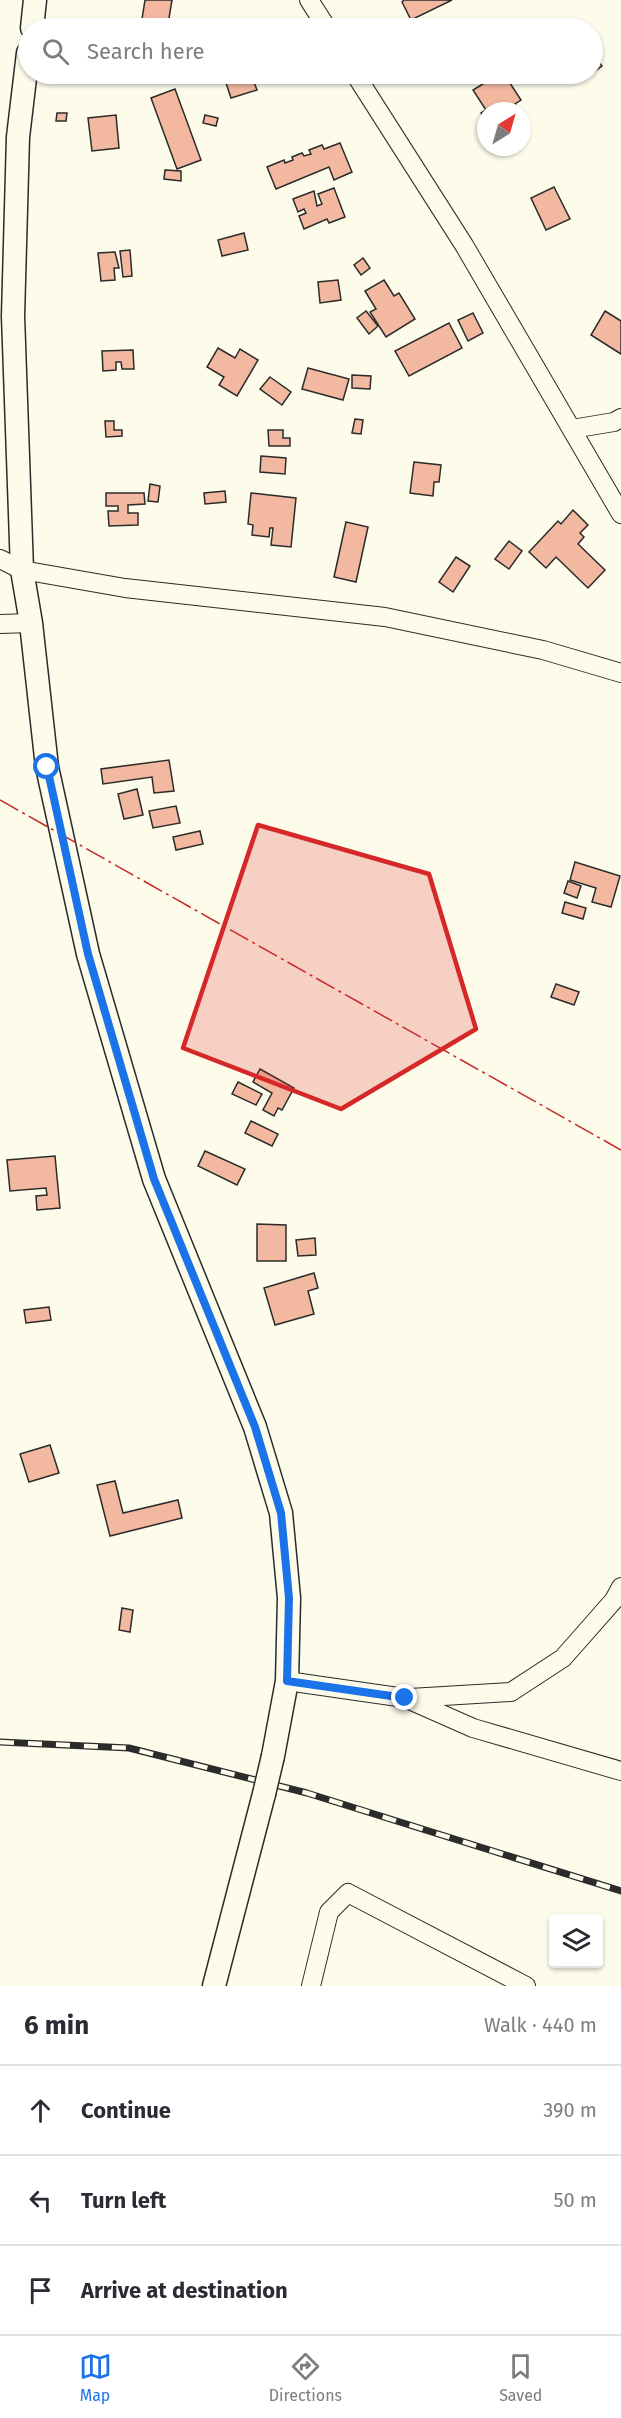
<!DOCTYPE html>
<html lang="en">
<head>
<meta charset="utf-8">
<style>
	body { margin:0; font-family:"Fira Sans",sans-serif; background:#f2f2f3; color:#2b2b33 }
	.controls { position:absolute; right:18px; bottom:18px; display:grid; overflow:hidden; border-radius:6px; box-shadow:0 2px 4px #0004 }
	.controls button { width:54px; height:54px; display:grid; place-items:center; padding:0; border:0; border-bottom:2px solid #e1e1e2; background:#fff; color:#2b2b33; font:30px sans-serif }
	.compass { position:absolute; left:477px; top:102px; width:54px; height:54px; border-radius:50%; background:#fff; box-shadow:0 2px 4px #0004; rotate:37deg }
	.stop { position:absolute; width:18px; height:18px; margin:-14px; border:4px solid #1a73e8; border-radius:50%; background:#fff }
	.stop.end { background:#1a73e8; border-color:#fff; box-shadow:0 2px 6px #0008 }
	.list { margin:0; padding:0; list-style:none }
	h2 { display:flex; justify-content:space-between; align-items:center; height:78px; margin:0; padding:0 24px; font-size:26px }
	h2 small { font-size:20px; font-weight:400; color:#7c7c81 }
	.list li { display:grid; grid-template-columns:39px 1fr auto; gap:18px; align-items:center; box-sizing:border-box; height:90px; padding:0 24px; border-top:2px solid #e1e1e2 }
	.list b { display:block; font-size:22px; white-space:nowrap }
	.list em { font-size:20px; font-style:normal; color:#7c7c81 }
	.icon { flex:none; width:33px; height:33px; fill:none; stroke:currentColor; stroke-width:2; stroke-linecap:round; stroke-linejoin:round }
	.map { position:relative; flex:none; width:621px; height:1986px; overflow:hidden }
	.search { position:absolute; background:#fff; box-shadow:0 2px 4px #0004; left:18px; right:18px; top:18px; height:66px; display:flex; align-items:center; gap:15px; box-sizing:border-box; padding:0 21px; border-radius:33px; color:#7c7c81; font-size:22px }
	.sheet { height:348px; background:#fff }
	nav { display:flex; justify-content:space-around; align-items:center; box-sizing:border-box; height:84px; border-top:2px solid #e1e1e2; background:#fff; font-size:16px; color:#7c7c81 }
	nav a { display:grid; justify-items:center; gap:3px }
	nav .on { color:#1a73e8 }
	.map>svg:first-child { display:block }
	.building { fill:#f2b8a0; stroke:#2b2b2b; stroke-width:1.5 }
	.lines { fill:none; stroke-linecap:round; stroke-linejoin:round }
	.minor-casing { stroke:#2b2b2b; stroke-width:20 }
	.major-casing { stroke:#2b2b2b; stroke-width:25 }
	.minor { stroke:#fdfbea; stroke-width:18 }
	.major { stroke:#fdfbea; stroke-width:22 }
	.rail-casing { stroke:#2b2b2b; stroke-width:7 }
	.rail { stroke:#fdfbea; stroke-width:4.5; stroke-dasharray:14; stroke-linecap:butt }
	.major-bridge-casing { stroke:#2b2b2b; stroke-width:25; stroke-linecap:butt }
	.major-bridge { stroke:#fdfbea; stroke-width:22 }
	.power { stroke:#c62828; stroke-width:1.5; stroke-dasharray:21 4.5 3 4.5; stroke-linecap:butt }
	.route { stroke:#1a73e8; stroke-width:8 }
	.marked { fill:#d62828; fill-opacity:0.2; stroke:#d62828; stroke-width:4.5; stroke-linejoin:round }
</style>
</head>
<body>
<div class="map">
<svg width="621" height="1986" viewBox="0 0 621 1986">
	<rect width="100%" height="100%" fill="#fdfbea"/>
	<g class="building">
		<polygon points="145,0 172,0 168,24 142,19"/>
		<polygon points="404,0 452,0 411,20 402,2"/>
		<polygon points="593,54 602,66 592,73 592,55"/>
		<polygon points="223,74 251,74 257,90 231,98"/>
		<polygon points="499,74 504,74 521,100 515,104 518,109 514,111 486,111 486,120 481,113 486,110 473,90"/>
		<polygon points="175,89 201,160 177,169 151,98"/>
		<polygon points="57,113 67,113 66,121 56,121"/>
		<polygon points="116,115 119,148 92,151 88,118"/>
		<polygon points="205,115 218,118 216,126 203,123"/>
		<polygon points="340,143 352,172 334,180 329,167 276,189 267,167 284,160 285,163 293,160 292,157 302,153 304,156 311,154 309,150 322,145 324,149"/>
		<polygon points="165,170 181,171 181,181 164,179"/>
		<polygon points="554,187 570,219 546,230 531,198"/>
		<polygon points="334,188 345,217 329,223 327,219 304,229 299,216 306,213 304,209 298,212 293,199 314,191 317,206 322,204 318,194"/>
		<polygon points="244,233 248,250 222,256 218,240"/>
		<polygon points="130,250 132,276 123,277 120,251"/>
		<polygon points="115,252 119,268 114,268 115,280 101,281 98,253"/>
		<polygon points="363,258 370,268 361,275 354,265"/>
		<polygon points="338,280 341,300 320,303 318,282"/>
		<polygon points="384,280 394,296 399,293 415,319 386,337 370,312 376,309 365,291"/>
		<polygon points="366,311 378,326 369,334 357,318"/>
		<polygon points="605,311 621,321 621,354 591,335"/>
		<polygon points="473,313 483,333 468,341 458,320"/>
		<polygon points="449,323 462,348 409,376 395,351"/>
		<polygon points="218,348 235,358 240,349 258,360 237,396 219,385 224,377 207,367"/>
		<polygon points="133,350 134,369 122,369 121,362 116,362 116,370 103,371 102,351"/>
		<polygon points="308,368 349,379 343,400 302,389"/>
		<polygon points="352,375 371,376 370,389 352,388"/>
		<polygon points="270,377 291,392 282,405 260,389"/>
		<polygon points="355,419 363,420 361,434 352,433"/>
		<polygon points="105,421 114,421 114,430 122,430 122,436 106,437"/>
		<polygon points="268,430 283,430 283,438 290,438 290,446 269,446"/>
		<polygon points="261,456 286,458 285,474 260,472"/>
		<polygon points="414,462 441,465 439,482 434,482 433,496 410,493"/>
		<polygon points="150,484 160,486 158,502 148,501"/>
		<polygon points="225,491 226,502 205,504 204,493"/>
		<polygon points="106,493 144,493 145,504 128,505 128,513 138,513 138,525 109,526 108,511 118,511 118,506 106,506"/>
		<polygon points="251,493 296,498 291,547 271,545 273,528 270,528 269,537 252,535 253,525 248,524"/>
		<polygon points="573,510 588,525 580,533 584,537 578,544 605,570 588,588 556,557 546,568 529,552 558,521 561,524"/>
		<polygon points="346,522 368,527 356,582 334,577"/>
		<polygon points="509,541 522,551 509,569 495,559"/>
		<polygon points="456,557 470,566 453,592 439,582"/>
		<polygon points="169,760 174,791 154,793 152,777 103,784 101,769"/>
		<polygon points="137,789 143,815 124,819 118,794"/>
		<polygon points="176,806 180,823 153,828 149,811"/>
		<polygon points="200,831 203,844 176,850 173,837"/>
		<polygon points="575,862 620,876 611,907 592,902 596,888 570,880"/>
		<polygon points="568,881 581,886 577,898 564,893"/>
		<polygon points="565,902 586,908 583,919 562,913"/>
		<polygon points="556,984 579,992 574,1005 551,997"/>
		<polygon points="260,1069 294,1088 282,1110 278,1108 274,1116 263,1110 272,1093 253,1082"/>
		<polygon points="238,1082 262,1094 256,1105 232,1094"/>
		<polygon points="251,1121 278,1134 272,1146 245,1133"/>
		<polygon points="205,1151 245,1169 237,1185 198,1166"/>
		<polygon points="55,1156 60,1208 37,1210 36,1196 47,1195 46,1188 10,1191 7,1160"/>
		<polygon points="257,1224 286,1225 286,1261 257,1261"/>
		<polygon points="315,1238 316,1255 298,1256 296,1240"/>
		<polygon points="314,1273 318,1288 308,1291 314,1314 275,1325 264,1288"/>
		<polygon points="49,1307 51,1320 26,1323 24,1310"/>
		<polygon points="50,1445 59,1473 29,1482 20,1454"/>
		<polygon points="115,1481 123,1513 178,1500 182,1518 110,1536 97,1485"/>
		<polygon points="122,1608 133,1610 130,1632 119,1630"/>
	</g>
	<g class="lines">
		<defs>
			<g id="minor">
				<polyline points="309,0 327,28"/>
				<polyline points="355,74 464,245 621,514"/>
				<polyline points="572,429 614,422 621,418"/>
				<polyline points="0,559 22,570 125,588 385,617 543,650 621,673"/>
				<polyline points="0,624 31,623"/>
				<polyline points="287,1681 405,1698 473,1728 621,1771"/>
				<polyline points="410,1698 511,1692 563,1658 614,1600 621,1587"/>
				<polyline points="311,1986 329,1912 348,1893 526,1986"/>
			</g>
			<g id="major">
				<polyline points="32,28 35,0"/>
				<polyline points="28,53 18,137 13,316 22,570 31,623 47,767 88,954 154,1179 255,1427 281,1513 289,1598 287,1681 273,1756"/>
				<polyline points="214,1986 264,1794"/>
			</g>
		</defs>
		<use href="#minor" class="minor-casing"/>
		<use href="#major" class="major-casing"/>
		<use href="#minor" class="minor"/>
		<use href="#major" class="major"/>
		<defs>
			<polyline id="rail" points="0,1742 129,1748 307,1793 621,1891"/>
		</defs>
		<use href="#rail" class="rail-casing"/>
		<use href="#rail" class="rail"/>
		<defs>
			<polyline id="major-bridge" points="264,1794 273,1756"/>
		</defs>
		<use href="#major-bridge" class="major-bridge-casing"/>
		<use href="#major-bridge" class="major-bridge"/>
		<polyline class="power" points="0,800 621,1150"/>
	</g>
	<g class="lines">
		<polyline class="route" points="47,767 88,954 154,1179 255,1427 281,1513 289,1598 287,1681 405,1698"/>
	</g>
	<path class="marked" d="M258,825L429,874L476,1029L341,1109L183,1048Z"/>
</svg>
<div class="controls">
<button><svg class="icon" aria-label="layers" viewBox="0 0 24 24"><path d="M12 4l9 5-9 5-9-5zM3 14l9 5 9-5"/></svg></button>
</div>
<svg class="compass" viewBox="-18 -18 36 36"><path d="M0-13l5 13h-10z" fill="#e53935"/><path d="M0 13l5-13h-10z" fill="#7c7c81"/></svg>
<div class="stop" style="left:47px;top:767px"></div>
<div class="stop end" style="left:405px;top:1698px"></div>
<div class="search"><svg class="icon" aria-label="search" viewBox="0 0 24 24"><circle cx="10" cy="10" r="6"/><path d="M15 15l6 6"/></svg>Search here</div>
</div>
<section class="sheet">
<h2>6 min<small>Walk · 440 m</small></h2>
<ul class="list">
<li><svg class="icon" aria-label="ahead" viewBox="0 0 24 24"><path d="M12 20V5M6 11l6-6 6 6"/></svg><div><b>Continue</b></div><em>390 m</em></li>
<li><svg class="icon" aria-label="left" viewBox="0 0 24 24"><path d="M17 20v-9H6M10 6l-5 5 5 5"/></svg><div><b>Turn left</b></div><em>50 m</em></li>
<li><svg class="icon" aria-label="arrive" viewBox="0 0 24 24"><path d="M6 21V4h12l-3 4 3 4H6"/></svg><div><b>Arrive at destination</b></div></li>
</ul>
</section>
<nav>
<a class="on"><svg class="icon" aria-label="map" viewBox="0 0 24 24"><path d="M3 6l6-2 6 2 6-2v14l-6 2-6-2-6 2zM9 4v14M15 6v14"/></svg>Map</a>
<a><svg class="icon" aria-label="directions" viewBox="0 0 24 24"><path d="M12 3l9 9-9 9-9-9zM9 14v-3h6M13 9l2 2-2 2"/></svg>Directions</a>
<a><svg class="icon" aria-label="saved" viewBox="0 0 24 24"><path d="M7 4h10v16l-5-4-5 4z"/></svg>Saved</a>
</nav>
</body>
</html>
